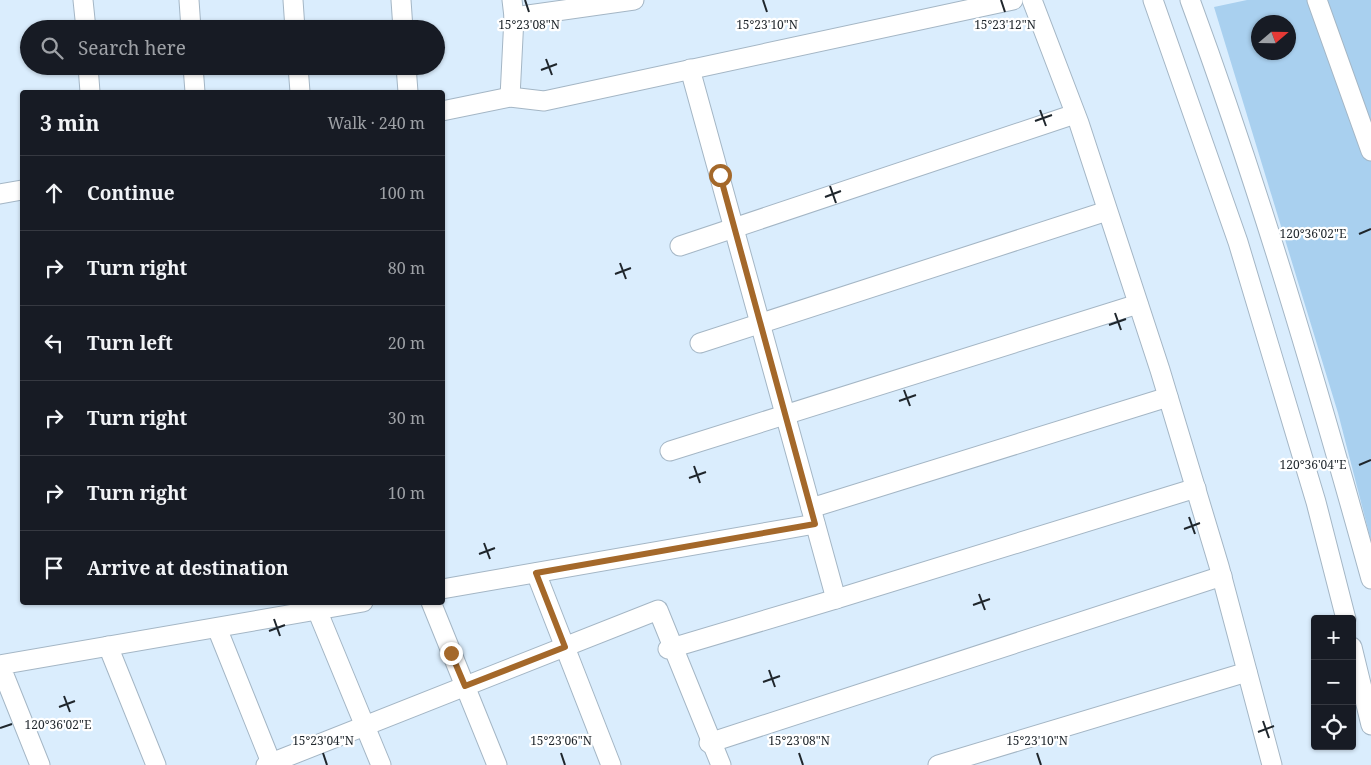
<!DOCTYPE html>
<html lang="en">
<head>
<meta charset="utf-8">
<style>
	body { margin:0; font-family:"Noto Serif",serif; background:#242831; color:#f1f3f6 }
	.controls { position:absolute; right:15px; bottom:15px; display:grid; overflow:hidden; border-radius:5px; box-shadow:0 1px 4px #0004 }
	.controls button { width:45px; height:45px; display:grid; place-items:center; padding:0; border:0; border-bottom:1px solid #363941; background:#171b24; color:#f1f3f6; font:25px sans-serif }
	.compass { position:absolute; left:1251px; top:15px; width:45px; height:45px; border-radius:50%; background:#171b24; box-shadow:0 1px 4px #0004; rotate:70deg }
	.stop { position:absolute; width:15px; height:15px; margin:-11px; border:4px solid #a4682a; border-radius:50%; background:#fff }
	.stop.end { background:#a4682a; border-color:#fff; box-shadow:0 1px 5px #0008 }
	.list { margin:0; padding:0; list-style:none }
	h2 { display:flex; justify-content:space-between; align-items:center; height:65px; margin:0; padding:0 20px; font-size:21px }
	h2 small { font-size:16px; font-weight:400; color:#9ea1a6 }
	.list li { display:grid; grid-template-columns:32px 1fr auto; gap:15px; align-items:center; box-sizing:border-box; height:75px; padding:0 20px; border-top:1px solid #363941 }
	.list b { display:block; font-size:19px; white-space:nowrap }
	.list em { font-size:16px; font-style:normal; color:#9ea1a6 }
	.icon { flex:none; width:28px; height:28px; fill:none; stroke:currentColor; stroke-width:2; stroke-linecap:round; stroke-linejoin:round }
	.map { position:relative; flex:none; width:1371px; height:765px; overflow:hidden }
	.search { position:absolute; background:#171b24; box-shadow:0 1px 4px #0004; left:20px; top:20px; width:425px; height:55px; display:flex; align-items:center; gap:12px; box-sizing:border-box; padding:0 18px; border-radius:28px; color:#9ea1a6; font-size:19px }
	.panel { position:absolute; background:#171b24; box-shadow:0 1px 4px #0004; left:20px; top:90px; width:425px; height:515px; border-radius:5px }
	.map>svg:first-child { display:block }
	.green { fill:#a9d0ef; fill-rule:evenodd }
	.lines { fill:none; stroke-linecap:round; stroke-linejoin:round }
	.minor-casing { stroke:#a4b6c5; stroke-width:21 }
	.minor { stroke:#fff; stroke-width:19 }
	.route { stroke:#a4682a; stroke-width:6 }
	.ticks { fill:none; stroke:#1f262c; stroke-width:2 }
	.ticks-label { font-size:12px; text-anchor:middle; fill:#1f262c; stroke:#fff; stroke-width:4.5; stroke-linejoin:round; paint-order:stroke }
</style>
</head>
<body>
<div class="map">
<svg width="1371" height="765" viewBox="0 0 1371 765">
	<rect width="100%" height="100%" fill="#daedfd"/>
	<path class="green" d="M1247,0H1371V541L1338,413L1214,7ZM1258,22H1288V52H1258Z"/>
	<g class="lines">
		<defs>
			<g id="minor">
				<polyline points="83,0 86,29"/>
				<polyline points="189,0 191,29"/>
				<polyline points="293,0 295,29"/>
				<polyline points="401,0 403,29"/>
				<polyline points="1032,0 1079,123 1160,370 1219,566 1272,765"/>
				<polyline points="1153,0 1238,242 1316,502 1346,619"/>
				<path d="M1190,0C1260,190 1317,384 1371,579"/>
				<polyline points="1317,0 1371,151"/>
				<polyline points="514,17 634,0"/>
				<polyline points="88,66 90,92"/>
				<polyline points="193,66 195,92"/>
				<polyline points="298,66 300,92"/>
				<polyline points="406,66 408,92"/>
				<polyline points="690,69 836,599"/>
				<polyline points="510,97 514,17 512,0"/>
				<polyline points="442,111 510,97 544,101 1013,0"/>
				<polyline points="0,194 22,190"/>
				<polyline points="680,246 1075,114"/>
				<polyline points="700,343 1107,211"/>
				<polyline points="670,451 1138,304"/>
				<polyline points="811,508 1168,397"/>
				<polyline points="536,573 611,765"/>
				<polyline points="442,589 815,524"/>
				<polyline points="431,602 497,765"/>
				<polyline points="317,610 381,765"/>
				<polyline points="217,628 272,765"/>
				<polyline points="108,646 156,765"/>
				<polyline points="1352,647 1371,725"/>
				<polyline points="668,649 836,599 1196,488"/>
				<polyline points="709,743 1222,576"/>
				<polyline points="40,765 0,665 363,602"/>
				<polyline points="266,765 658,610 721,765"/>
				<polyline points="938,765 1247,672"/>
			</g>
		</defs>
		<use href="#minor" class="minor-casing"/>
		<use href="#minor" class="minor"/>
	</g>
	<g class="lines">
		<polyline class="route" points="451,653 465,686 565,647 536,573 815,524 720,175"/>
	</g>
	<path class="ticks" d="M525,0L529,12M763,0L767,12M1001,0L1005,12M546,59L552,75M541,70L557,64M1040,110L1046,126M1035,121L1052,115M830,186L836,203M825,197L841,191M1359,234L1371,229M620,263L626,279M615,274L631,268M1115,313L1121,330M1109,325L1126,319M904,390L910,406M899,401L916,395M1359,465L1371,460M694,466L700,483M689,478L706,472M1189,517L1195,534M1184,529L1200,523M484,543L490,559M479,554L495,548M979,594L985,610M973,605L990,599M274,619L280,636M269,631L285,625M769,670L775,687M763,682L780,676M64,696L70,712M59,707L75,701M1263,721L1269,738M0,728L12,724M1258,732L1274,726M323,753L327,765M561,753L565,765M799,753L803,765M1037,753L1041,765"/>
	<g class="ticks-label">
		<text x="529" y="29">15°23'08"N</text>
		<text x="767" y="29">15°23'10"N</text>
		<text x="1005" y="29">15°23'12"N</text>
		<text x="1313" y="238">120°36'02"E</text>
		<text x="1313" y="469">120°36'04"E</text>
		<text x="58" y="729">120°36'02"E</text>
		<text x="323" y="745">15°23'04"N</text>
		<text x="561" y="745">15°23'06"N</text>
		<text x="799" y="745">15°23'08"N</text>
		<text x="1037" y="745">15°23'10"N</text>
	</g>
</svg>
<div class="controls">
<button>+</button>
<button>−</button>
<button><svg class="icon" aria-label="locate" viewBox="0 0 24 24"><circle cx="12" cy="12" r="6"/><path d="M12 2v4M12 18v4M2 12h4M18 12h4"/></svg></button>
</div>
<svg class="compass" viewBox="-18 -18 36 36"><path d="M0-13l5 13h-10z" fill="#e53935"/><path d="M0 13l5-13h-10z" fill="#9ea1a6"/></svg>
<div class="stop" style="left:720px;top:175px"></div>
<div class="stop end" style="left:451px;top:653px"></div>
<div class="search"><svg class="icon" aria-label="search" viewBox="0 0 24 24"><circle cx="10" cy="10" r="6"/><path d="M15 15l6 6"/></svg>Search here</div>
<section class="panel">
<h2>3 min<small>Walk · 240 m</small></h2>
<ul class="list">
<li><svg class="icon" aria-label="ahead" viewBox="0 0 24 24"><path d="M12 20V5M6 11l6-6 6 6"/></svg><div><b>Continue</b></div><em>100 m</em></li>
<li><svg class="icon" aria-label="right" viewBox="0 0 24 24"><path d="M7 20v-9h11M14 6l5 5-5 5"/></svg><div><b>Turn right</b></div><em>80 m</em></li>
<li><svg class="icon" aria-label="left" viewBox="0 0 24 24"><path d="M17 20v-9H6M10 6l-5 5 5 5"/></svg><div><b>Turn left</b></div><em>20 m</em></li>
<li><svg class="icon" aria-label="right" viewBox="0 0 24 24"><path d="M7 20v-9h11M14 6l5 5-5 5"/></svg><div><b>Turn right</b></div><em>30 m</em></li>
<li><svg class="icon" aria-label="right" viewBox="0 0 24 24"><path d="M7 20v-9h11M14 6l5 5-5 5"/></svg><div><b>Turn right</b></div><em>10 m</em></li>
<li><svg class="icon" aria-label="arrive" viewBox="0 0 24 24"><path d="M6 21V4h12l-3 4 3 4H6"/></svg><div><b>Arrive at destination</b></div></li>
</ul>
</section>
</div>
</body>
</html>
